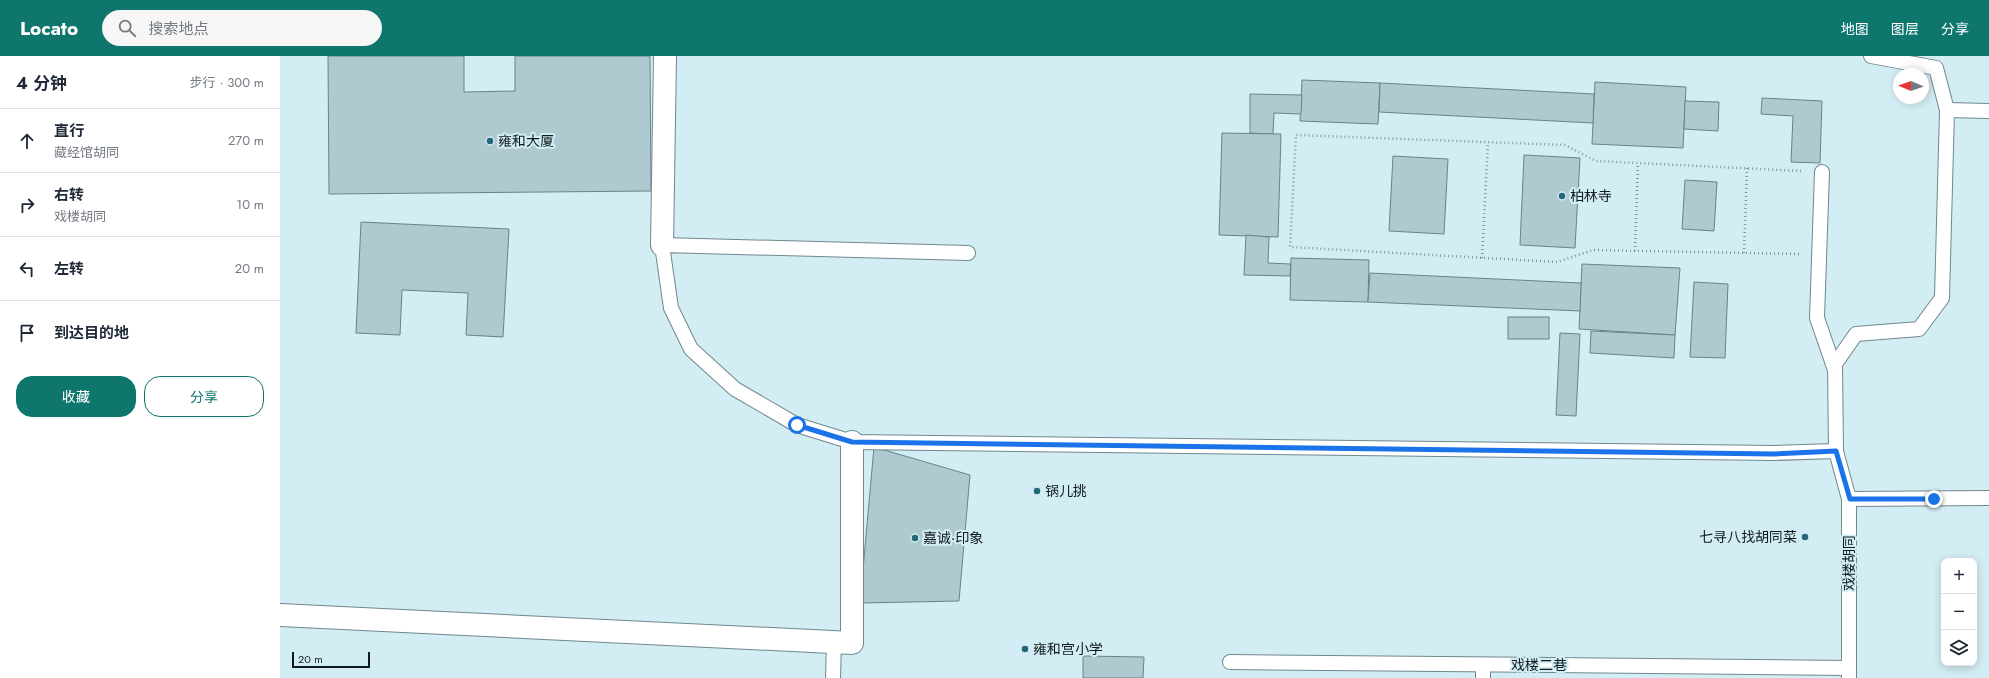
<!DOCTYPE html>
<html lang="zh">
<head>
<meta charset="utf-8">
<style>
	body { margin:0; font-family:Jost,"Noto Sans SC",sans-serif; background:#f6f6f7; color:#1f2937 }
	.controls { position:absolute; right:12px; bottom:12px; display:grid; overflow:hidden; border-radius:8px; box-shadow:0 2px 10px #0003 }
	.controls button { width:36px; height:36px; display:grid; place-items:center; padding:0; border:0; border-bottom:1px solid #e0e1e3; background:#fff; color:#1f2937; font:20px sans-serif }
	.compass { position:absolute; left:1613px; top:12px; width:36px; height:36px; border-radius:50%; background:#fff; box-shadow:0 2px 10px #0003; rotate:272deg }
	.scale { position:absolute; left:12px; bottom:10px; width:78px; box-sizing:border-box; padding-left:4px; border:2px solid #101a1c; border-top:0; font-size:11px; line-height:14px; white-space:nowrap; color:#101a1c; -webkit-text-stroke:3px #d3edf4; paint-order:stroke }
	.stop { position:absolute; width:12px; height:12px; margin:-9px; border:3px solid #1a73e8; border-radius:50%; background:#fff }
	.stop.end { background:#1a73e8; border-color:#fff; box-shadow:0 1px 4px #0008 }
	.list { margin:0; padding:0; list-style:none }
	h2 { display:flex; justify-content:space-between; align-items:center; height:52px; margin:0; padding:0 16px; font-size:17px }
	h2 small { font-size:13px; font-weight:400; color:#747a83 }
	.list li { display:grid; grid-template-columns:26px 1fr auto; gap:12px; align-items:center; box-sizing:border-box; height:64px; padding:0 16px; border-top:1px solid #e0e1e3 }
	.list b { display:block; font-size:15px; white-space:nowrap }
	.list p { margin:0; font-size:13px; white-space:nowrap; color:#747a83 }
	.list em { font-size:13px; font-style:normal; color:#747a83 }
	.actions { display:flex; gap:8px; padding:12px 16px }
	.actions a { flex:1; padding:9px 0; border:1px solid #0f766e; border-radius:16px; text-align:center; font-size:14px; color:#0f766e }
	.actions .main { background:#0f766e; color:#fff }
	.icon { flex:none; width:22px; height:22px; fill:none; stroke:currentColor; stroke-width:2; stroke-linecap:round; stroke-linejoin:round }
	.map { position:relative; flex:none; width:1709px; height:622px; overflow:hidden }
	header { display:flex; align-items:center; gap:24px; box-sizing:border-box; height:56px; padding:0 20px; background:#0f766e; color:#fff }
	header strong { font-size:19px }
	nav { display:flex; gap:22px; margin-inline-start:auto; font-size:14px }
	.search { width:280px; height:36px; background:#f6f6f7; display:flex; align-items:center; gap:10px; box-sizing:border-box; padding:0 14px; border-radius:22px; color:#747a83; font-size:15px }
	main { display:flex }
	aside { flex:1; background:#fff }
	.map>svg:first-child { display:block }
	.building { fill:#afc9d0; stroke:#6a8288 }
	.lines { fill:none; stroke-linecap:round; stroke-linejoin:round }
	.lane-casing { stroke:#70878e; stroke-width:16 }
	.street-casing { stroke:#70878e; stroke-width:24 }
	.path { stroke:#82969b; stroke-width:2.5; stroke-dasharray:1 3; stroke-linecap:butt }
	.lane { stroke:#fff; stroke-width:14 }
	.street { stroke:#fff; stroke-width:22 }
	.route { stroke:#1a73e8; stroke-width:5 }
	.poi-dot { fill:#236878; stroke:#d3edf4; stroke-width:1.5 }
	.labels { text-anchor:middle; stroke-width:4; stroke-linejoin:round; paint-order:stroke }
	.poi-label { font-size:14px; fill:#101a1c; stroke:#d3edf4; text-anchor:start }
	.street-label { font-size:14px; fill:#101a1c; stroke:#d3edf4 }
</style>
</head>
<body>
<header>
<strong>Locato</strong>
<div class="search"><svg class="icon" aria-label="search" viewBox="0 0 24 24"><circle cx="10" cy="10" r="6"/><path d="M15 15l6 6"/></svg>搜索地点</div>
<nav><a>地图</a><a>图层</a><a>分享</a></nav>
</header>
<main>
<aside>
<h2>4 分钟<small>步行 · 300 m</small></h2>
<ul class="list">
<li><svg class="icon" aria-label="ahead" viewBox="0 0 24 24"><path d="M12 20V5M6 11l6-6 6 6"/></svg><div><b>直行</b><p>藏经馆胡同</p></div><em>270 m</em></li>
<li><svg class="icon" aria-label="right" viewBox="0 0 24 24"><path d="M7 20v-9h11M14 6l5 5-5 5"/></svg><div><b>右转</b><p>戏楼胡同</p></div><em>10 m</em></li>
<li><svg class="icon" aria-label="left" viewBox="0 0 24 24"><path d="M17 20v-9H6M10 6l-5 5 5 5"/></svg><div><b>左转</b></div><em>20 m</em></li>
<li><svg class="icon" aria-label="arrive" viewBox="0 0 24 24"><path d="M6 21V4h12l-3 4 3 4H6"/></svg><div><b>到达目的地</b></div></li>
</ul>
<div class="actions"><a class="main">收藏</a><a>分享</a></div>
</aside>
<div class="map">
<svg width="1709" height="622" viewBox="0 0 1709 622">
	<rect width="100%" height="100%" fill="#d3edf4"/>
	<g class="building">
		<polygon points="48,0 184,0 184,36 235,35 235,0 370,0 371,135 49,138"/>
		<polygon points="1022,24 1100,27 1098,68 1020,65"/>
		<polygon points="1315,26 1406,31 1403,92 1312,88"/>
		<polygon points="1100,27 1314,38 1313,67 1099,56"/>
		<polygon points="970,38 1022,39 1021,58 994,57 993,78 970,77"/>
		<polygon points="1482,42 1542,45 1540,107 1511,106 1513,60 1481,58"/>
		<polygon points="1405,45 1439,46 1438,75 1404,73"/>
		<polygon points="942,77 1001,78 998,181 939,179"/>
		<polygon points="1244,99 1300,102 1295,192 1240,189"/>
		<polygon points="1113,100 1168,103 1164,178 1109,175"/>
		<polygon points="1405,124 1437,126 1434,175 1402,173"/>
		<polygon points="81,166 229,173 223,281 186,279 188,237 122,234 120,279 76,277"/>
		<polygon points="966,179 989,181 988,207 1011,208 1010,220 964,219"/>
		<polygon points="1011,202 1089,204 1088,246 1010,244"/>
		<polygon points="1302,208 1400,212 1395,279 1299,273"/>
		<polygon points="1090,217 1301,227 1300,255 1088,246"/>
		<polygon points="1414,226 1448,228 1445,302 1410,301"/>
		<rect x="1228" y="261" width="41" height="22"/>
		<polygon points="1311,275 1395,279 1394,302 1310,297"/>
		<polygon points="1280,277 1300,278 1296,360 1276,359"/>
		<polygon points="594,391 690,419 679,545 580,547"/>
		<polygon points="803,600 864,601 863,622 803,622"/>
	</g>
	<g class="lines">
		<defs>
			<g id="lane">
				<polyline points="1591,0 1656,12 1667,54"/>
				<polyline points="1542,116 1537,262 1555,314"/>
				<polyline points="688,197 382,189 391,252 411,293 455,333 517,369 572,386 1494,397 1556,395"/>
				<polyline points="1569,443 1709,442"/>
				<polyline points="950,606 1569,612"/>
				<polyline points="553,622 554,586"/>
				<polyline points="1203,622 1203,609"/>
				<polyline points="1569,622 1569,443 1556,395 1555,308 1576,278 1639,273 1662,242 1667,54 1709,55"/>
			</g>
			<g id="street">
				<polyline points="382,189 385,0"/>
				<polyline points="0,559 572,587 572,386"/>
			</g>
		</defs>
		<use href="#lane" class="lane-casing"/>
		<use href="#street" class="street-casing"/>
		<g class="path">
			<polyline points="1355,195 1358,107"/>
			<polyline points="1464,197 1467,112"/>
			<polyline points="1519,198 1313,194 1277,206 1010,191 1016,79 1285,89 1316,105 1521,115"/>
			<polyline points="1202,202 1208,87"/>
		</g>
		<use href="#lane" class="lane"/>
		<use href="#street" class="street"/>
	</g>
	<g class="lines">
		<polyline class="route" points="517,369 572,386 1494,398 1556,395 1570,443 1654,443"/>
	</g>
	<g class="poi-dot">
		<circle cx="210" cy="85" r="4"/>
		<circle cx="1282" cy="140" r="4"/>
		<circle cx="757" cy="435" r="4"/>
		<circle cx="1525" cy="481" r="4"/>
		<circle cx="635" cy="482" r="4"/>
		<circle cx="745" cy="593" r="4"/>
	</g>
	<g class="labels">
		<g class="poi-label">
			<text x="218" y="90">雍和大厦</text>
			<text x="1290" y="145">柏林寺</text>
			<text x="765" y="440">锅儿挑</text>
			<text x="1517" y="486" text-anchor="end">七寻八找胡同菜</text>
			<text x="643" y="487">嘉诚·印象</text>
			<text x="753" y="598">雍和宫小学</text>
		</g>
		<g class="street-label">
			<text transform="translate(1569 507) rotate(-90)" y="5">戏楼胡同</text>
			<text x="1259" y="614">戏楼二巷</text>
		</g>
	</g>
</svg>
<div class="controls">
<button>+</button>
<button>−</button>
<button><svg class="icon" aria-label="layers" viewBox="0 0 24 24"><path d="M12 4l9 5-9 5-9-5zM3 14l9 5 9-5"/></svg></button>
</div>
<svg class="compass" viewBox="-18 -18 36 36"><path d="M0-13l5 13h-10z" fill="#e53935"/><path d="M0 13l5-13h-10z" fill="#747a83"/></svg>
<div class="scale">20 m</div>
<div class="stop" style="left:517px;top:369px"></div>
<div class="stop end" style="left:1654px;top:443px"></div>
</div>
</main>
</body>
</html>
